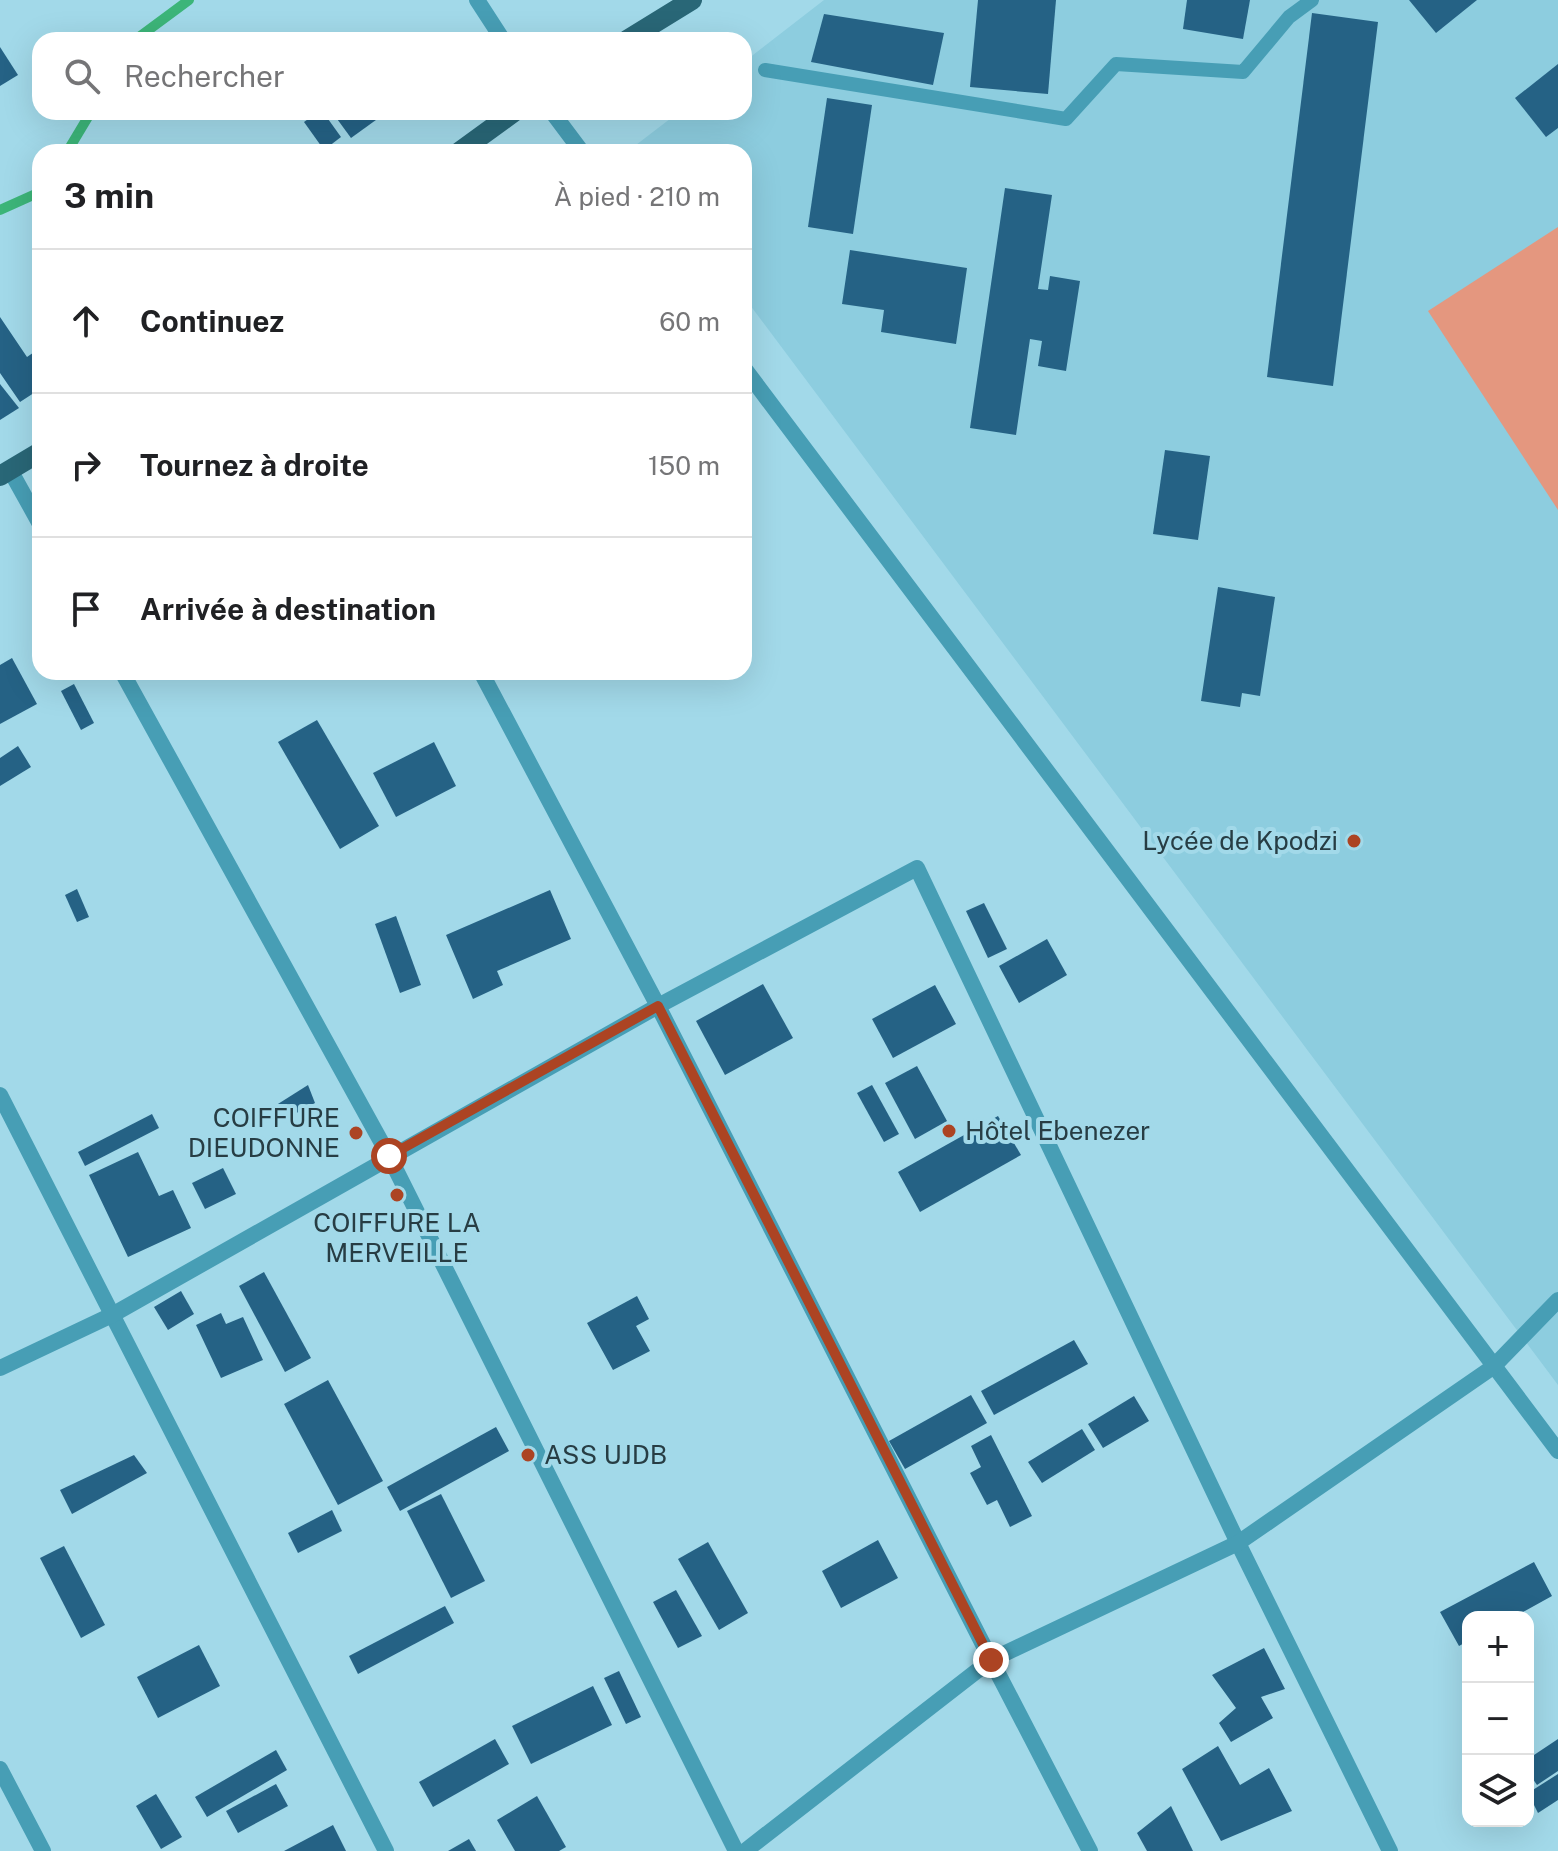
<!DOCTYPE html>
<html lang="fr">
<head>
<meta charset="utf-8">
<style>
	body { margin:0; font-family:"Public Sans",sans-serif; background:#f6f6f6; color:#202124 }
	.controls { position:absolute; right:24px; bottom:24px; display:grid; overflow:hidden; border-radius:16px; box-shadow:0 8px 32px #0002 }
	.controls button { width:72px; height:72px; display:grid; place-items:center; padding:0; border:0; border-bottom:2px solid #e0e0e0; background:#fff; color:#202124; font:40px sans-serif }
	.stop { position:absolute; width:24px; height:24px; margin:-18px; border:6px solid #ac4423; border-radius:50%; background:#fff }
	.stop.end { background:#ac4423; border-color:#fff; box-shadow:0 2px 8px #0008 }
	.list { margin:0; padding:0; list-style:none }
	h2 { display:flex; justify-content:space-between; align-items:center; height:104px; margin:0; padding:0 32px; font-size:34px }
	h2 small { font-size:26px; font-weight:400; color:#757577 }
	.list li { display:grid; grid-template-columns:52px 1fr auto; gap:24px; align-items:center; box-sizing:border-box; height:144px; padding:0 32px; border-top:2px solid #e0e0e0 }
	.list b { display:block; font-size:30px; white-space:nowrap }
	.list em { font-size:26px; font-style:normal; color:#757577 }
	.icon { flex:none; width:44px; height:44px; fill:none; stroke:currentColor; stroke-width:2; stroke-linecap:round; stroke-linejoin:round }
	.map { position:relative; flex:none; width:1558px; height:1851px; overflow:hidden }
	.search { position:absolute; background:#fff; box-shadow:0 8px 32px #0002; left:32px; top:32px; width:720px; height:88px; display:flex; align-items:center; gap:20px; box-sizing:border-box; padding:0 28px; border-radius:24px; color:#757577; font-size:30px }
	.panel { position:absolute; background:#fff; box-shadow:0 8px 32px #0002; left:32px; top:144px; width:720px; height:536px; border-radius:24px }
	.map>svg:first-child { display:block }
	.built { fill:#8dcddf }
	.green { fill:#e4977f }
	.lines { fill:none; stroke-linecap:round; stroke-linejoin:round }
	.stream { stroke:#3cb579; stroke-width:10 }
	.building { fill:#256285 }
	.lane { stroke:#479eb5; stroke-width:14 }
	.street { stroke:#479eb5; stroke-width:16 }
	.primary { stroke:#296777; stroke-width:20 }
	.route { stroke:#ac4423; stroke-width:10 }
	.poi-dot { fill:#ac4423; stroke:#a2d9e9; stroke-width:3 }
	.labels { text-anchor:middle; stroke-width:8; stroke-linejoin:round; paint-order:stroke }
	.poi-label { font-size:26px; fill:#273d44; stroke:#a2d9e9; text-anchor:end }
</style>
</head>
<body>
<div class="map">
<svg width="1558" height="1851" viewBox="0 0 1558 1851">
	<rect width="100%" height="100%" fill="#a2d9e9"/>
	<polygon class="built" points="824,0 1558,0 1558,1385 744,297 744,152 635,152 632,148 679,112 744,112 744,62"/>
	<polygon class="green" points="1558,227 1558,510 1428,311"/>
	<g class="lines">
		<g class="stream">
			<polyline points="135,40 189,0"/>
			<polyline points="67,152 91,112"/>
			<polyline points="0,210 40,192"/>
		</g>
	</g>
	<g class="building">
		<polygon points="978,0 1056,0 1048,94 970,87"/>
		<polygon points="1187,0 1250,0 1243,39 1183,29"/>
		<polygon points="1409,0 1477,0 1436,33"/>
		<polygon points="1312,13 1378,22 1333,386 1267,377"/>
		<polygon points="824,14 944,33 933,85 811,62"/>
		<polygon points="0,47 18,75 0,86"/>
		<polygon points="1558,64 1558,128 1546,137 1515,98"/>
		<polygon points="827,98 872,105 853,234 808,227"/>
		<polygon points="318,112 323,112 341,137 324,150 304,122"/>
		<polygon points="332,112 387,112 351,138"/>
		<polygon points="1005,188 1052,195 1038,289 1048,290 1050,276 1080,281 1066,371 1038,366 1042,341 1030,339 1016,435 970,428"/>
		<polygon points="850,250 967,268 956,344 881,332 884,310 842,304"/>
		<polygon points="0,317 27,357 40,348 40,389 20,402 0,373"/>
		<polygon points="0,384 19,408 0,420"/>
		<polygon points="1165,450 1210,456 1198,540 1153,534"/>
		<polygon points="1218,587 1275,597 1260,696 1242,693 1240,707 1201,701"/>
		<polygon points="12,658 37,704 0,724 0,665"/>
		<polygon points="74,684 94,723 81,730 61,691"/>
		<polygon points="317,720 379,826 340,849 278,742"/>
		<polygon points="434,742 456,786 396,817 373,773"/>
		<polygon points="18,746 31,767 0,786 0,758"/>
		<polygon points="77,889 89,917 77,922 65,895"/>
		<polygon points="550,890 571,939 497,971 503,985 473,999 446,935"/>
		<polygon points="984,903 1007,949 988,958 966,911"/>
		<polygon points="396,916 421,985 400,993 375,924"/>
		<polygon points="1047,939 1067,975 1019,1003 999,966"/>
		<polygon points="763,984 793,1038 725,1075 696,1021"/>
		<polygon points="935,985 956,1024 893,1058 872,1019"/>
		<polygon points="917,1066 947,1121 915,1139 885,1083"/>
		<polygon points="308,1085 315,1103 278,1123 270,1109"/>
		<polygon points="872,1085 899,1134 884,1142 857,1093"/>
		<polygon points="152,1114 159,1128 85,1166 78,1152"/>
		<polygon points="998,1116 1021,1155 920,1212 898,1172"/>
		<polygon points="138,1152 159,1196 173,1190 191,1228 128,1257 89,1175"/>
		<polygon points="223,1168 236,1194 205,1209 192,1183"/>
		<polygon points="264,1272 311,1358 285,1372 239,1286"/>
		<polygon points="181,1291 194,1314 168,1330 154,1307"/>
		<polygon points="637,1296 649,1319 636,1326 650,1351 613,1370 587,1323"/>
		<polygon points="221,1313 226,1324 243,1317 263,1360 221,1378 196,1325"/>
		<polygon points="1074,1340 1088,1364 994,1415 981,1391"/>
		<polygon points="328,1380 383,1481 338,1505 284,1404"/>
		<polygon points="971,1395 987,1423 905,1469 889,1441"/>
		<polygon points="1134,1396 1149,1421 1103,1448 1088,1424"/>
		<polygon points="496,1427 509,1451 400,1511 387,1487"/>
		<polygon points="1082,1429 1095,1450 1042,1483 1028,1462"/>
		<polygon points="991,1435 1032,1516 1010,1527 997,1500 987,1505 970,1473 981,1467 971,1446"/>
		<polygon points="134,1455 147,1473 72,1514 60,1490"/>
		<polygon points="441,1494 485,1581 451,1598 407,1511"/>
		<polygon points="332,1510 342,1531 298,1553 288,1533"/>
		<polygon points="878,1540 898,1578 841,1608 822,1571"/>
		<polygon points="708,1542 748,1613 719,1630 678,1559"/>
		<polygon points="64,1546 105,1625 81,1638 40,1558"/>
		<polygon points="1534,1562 1552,1596 1514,1617 1468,1617 1468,1641 1459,1646 1440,1612"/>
		<polygon points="676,1590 702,1636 678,1648 653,1602"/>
		<polygon points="445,1606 454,1623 358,1674 349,1656"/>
		<polygon points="199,1645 220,1686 158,1718 137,1677"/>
		<polygon points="1264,1648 1285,1689 1261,1697 1273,1718 1231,1742 1219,1723 1236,1708 1212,1675"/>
		<polygon points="619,1671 641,1717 626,1724 604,1678"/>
		<polygon points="593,1686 612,1725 531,1764 512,1726"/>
		<polygon points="495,1739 509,1764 433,1807 419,1782"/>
		<polygon points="1558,1739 1558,1771 1537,1785 1528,1772 1528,1759"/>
		<polygon points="1218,1746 1240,1785 1269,1768 1292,1811 1221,1841 1182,1769"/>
		<polygon points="276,1750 287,1770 207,1817 195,1797"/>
		<polygon points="1558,1774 1558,1800 1538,1813 1528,1793"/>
		<polygon points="276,1784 288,1806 238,1833 226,1811"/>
		<polygon points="156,1794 182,1837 161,1849 136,1806"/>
		<polygon points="537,1796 566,1847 559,1851 515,1851 497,1820"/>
		<polygon points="1171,1806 1193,1851 1147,1851 1137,1833"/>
		<polygon points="333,1825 346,1851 284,1851"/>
		<polygon points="469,1839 476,1851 448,1851"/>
	</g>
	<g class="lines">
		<polyline class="lane" points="765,70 1066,119 1116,64 1243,72 1289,17 1312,0"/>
		<g class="street">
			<polyline points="477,0 503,40"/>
			<polyline points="552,112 582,152"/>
			<polyline points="744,368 1558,1451"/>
			<polyline points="10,470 40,524"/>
			<polyline points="122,672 389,1156 736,1851"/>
			<polyline points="481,672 658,1006 991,1660 745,1851"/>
			<polyline points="0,1095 386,1851"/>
			<polyline points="0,1368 112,1315 658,1006 917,868 1238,1543 1390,1851"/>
			<polyline points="0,1769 43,1851"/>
			<polyline points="1090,1851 991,1660 1238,1543 1493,1367 1558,1300"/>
		</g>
		<g class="primary">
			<polyline points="627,40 692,0"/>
			<polyline points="459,152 514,112"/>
			<polyline points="0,476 40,452"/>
		</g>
	</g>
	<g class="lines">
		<polyline class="route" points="389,1156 658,1006 991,1660"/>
	</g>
	<g class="poi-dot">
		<circle cx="1354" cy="841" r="8"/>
		<circle cx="949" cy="1131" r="8"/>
		<circle cx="356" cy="1133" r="8"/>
		<circle cx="397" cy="1195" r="8"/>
		<circle cx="528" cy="1455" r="8"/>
	</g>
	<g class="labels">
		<g class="poi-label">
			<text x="1338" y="850">Lycée de Kpodzi</text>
			<text x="340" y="1127">COIFFURE<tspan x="340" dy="30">DIEUDONNE</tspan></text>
			<text x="965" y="1140" text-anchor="start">Hôtel Ebenezer</text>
			<text x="397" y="1232" text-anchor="middle">COIFFURE LA<tspan x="397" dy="30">MERVEILLE</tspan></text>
			<text x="544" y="1464" text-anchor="start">ASS UJDB</text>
		</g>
	</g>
</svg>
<div class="controls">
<button>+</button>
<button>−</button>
<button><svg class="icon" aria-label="layers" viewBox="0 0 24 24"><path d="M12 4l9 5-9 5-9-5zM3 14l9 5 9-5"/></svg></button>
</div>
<div class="stop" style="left:389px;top:1156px"></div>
<div class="stop end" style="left:991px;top:1660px"></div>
<div class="search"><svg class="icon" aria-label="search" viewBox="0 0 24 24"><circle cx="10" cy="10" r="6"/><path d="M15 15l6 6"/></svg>Rechercher</div>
<section class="panel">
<h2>3 min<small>À pied · 210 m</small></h2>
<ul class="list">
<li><svg class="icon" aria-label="ahead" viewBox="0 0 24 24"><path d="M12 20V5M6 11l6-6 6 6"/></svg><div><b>Continuez</b></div><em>60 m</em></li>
<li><svg class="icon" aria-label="right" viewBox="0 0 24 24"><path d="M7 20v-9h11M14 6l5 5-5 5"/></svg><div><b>Tournez à droite</b></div><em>150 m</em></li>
<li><svg class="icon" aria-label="arrive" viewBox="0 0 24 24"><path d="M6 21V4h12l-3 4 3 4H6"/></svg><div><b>Arrivée à destination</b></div></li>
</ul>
</section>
</div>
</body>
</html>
